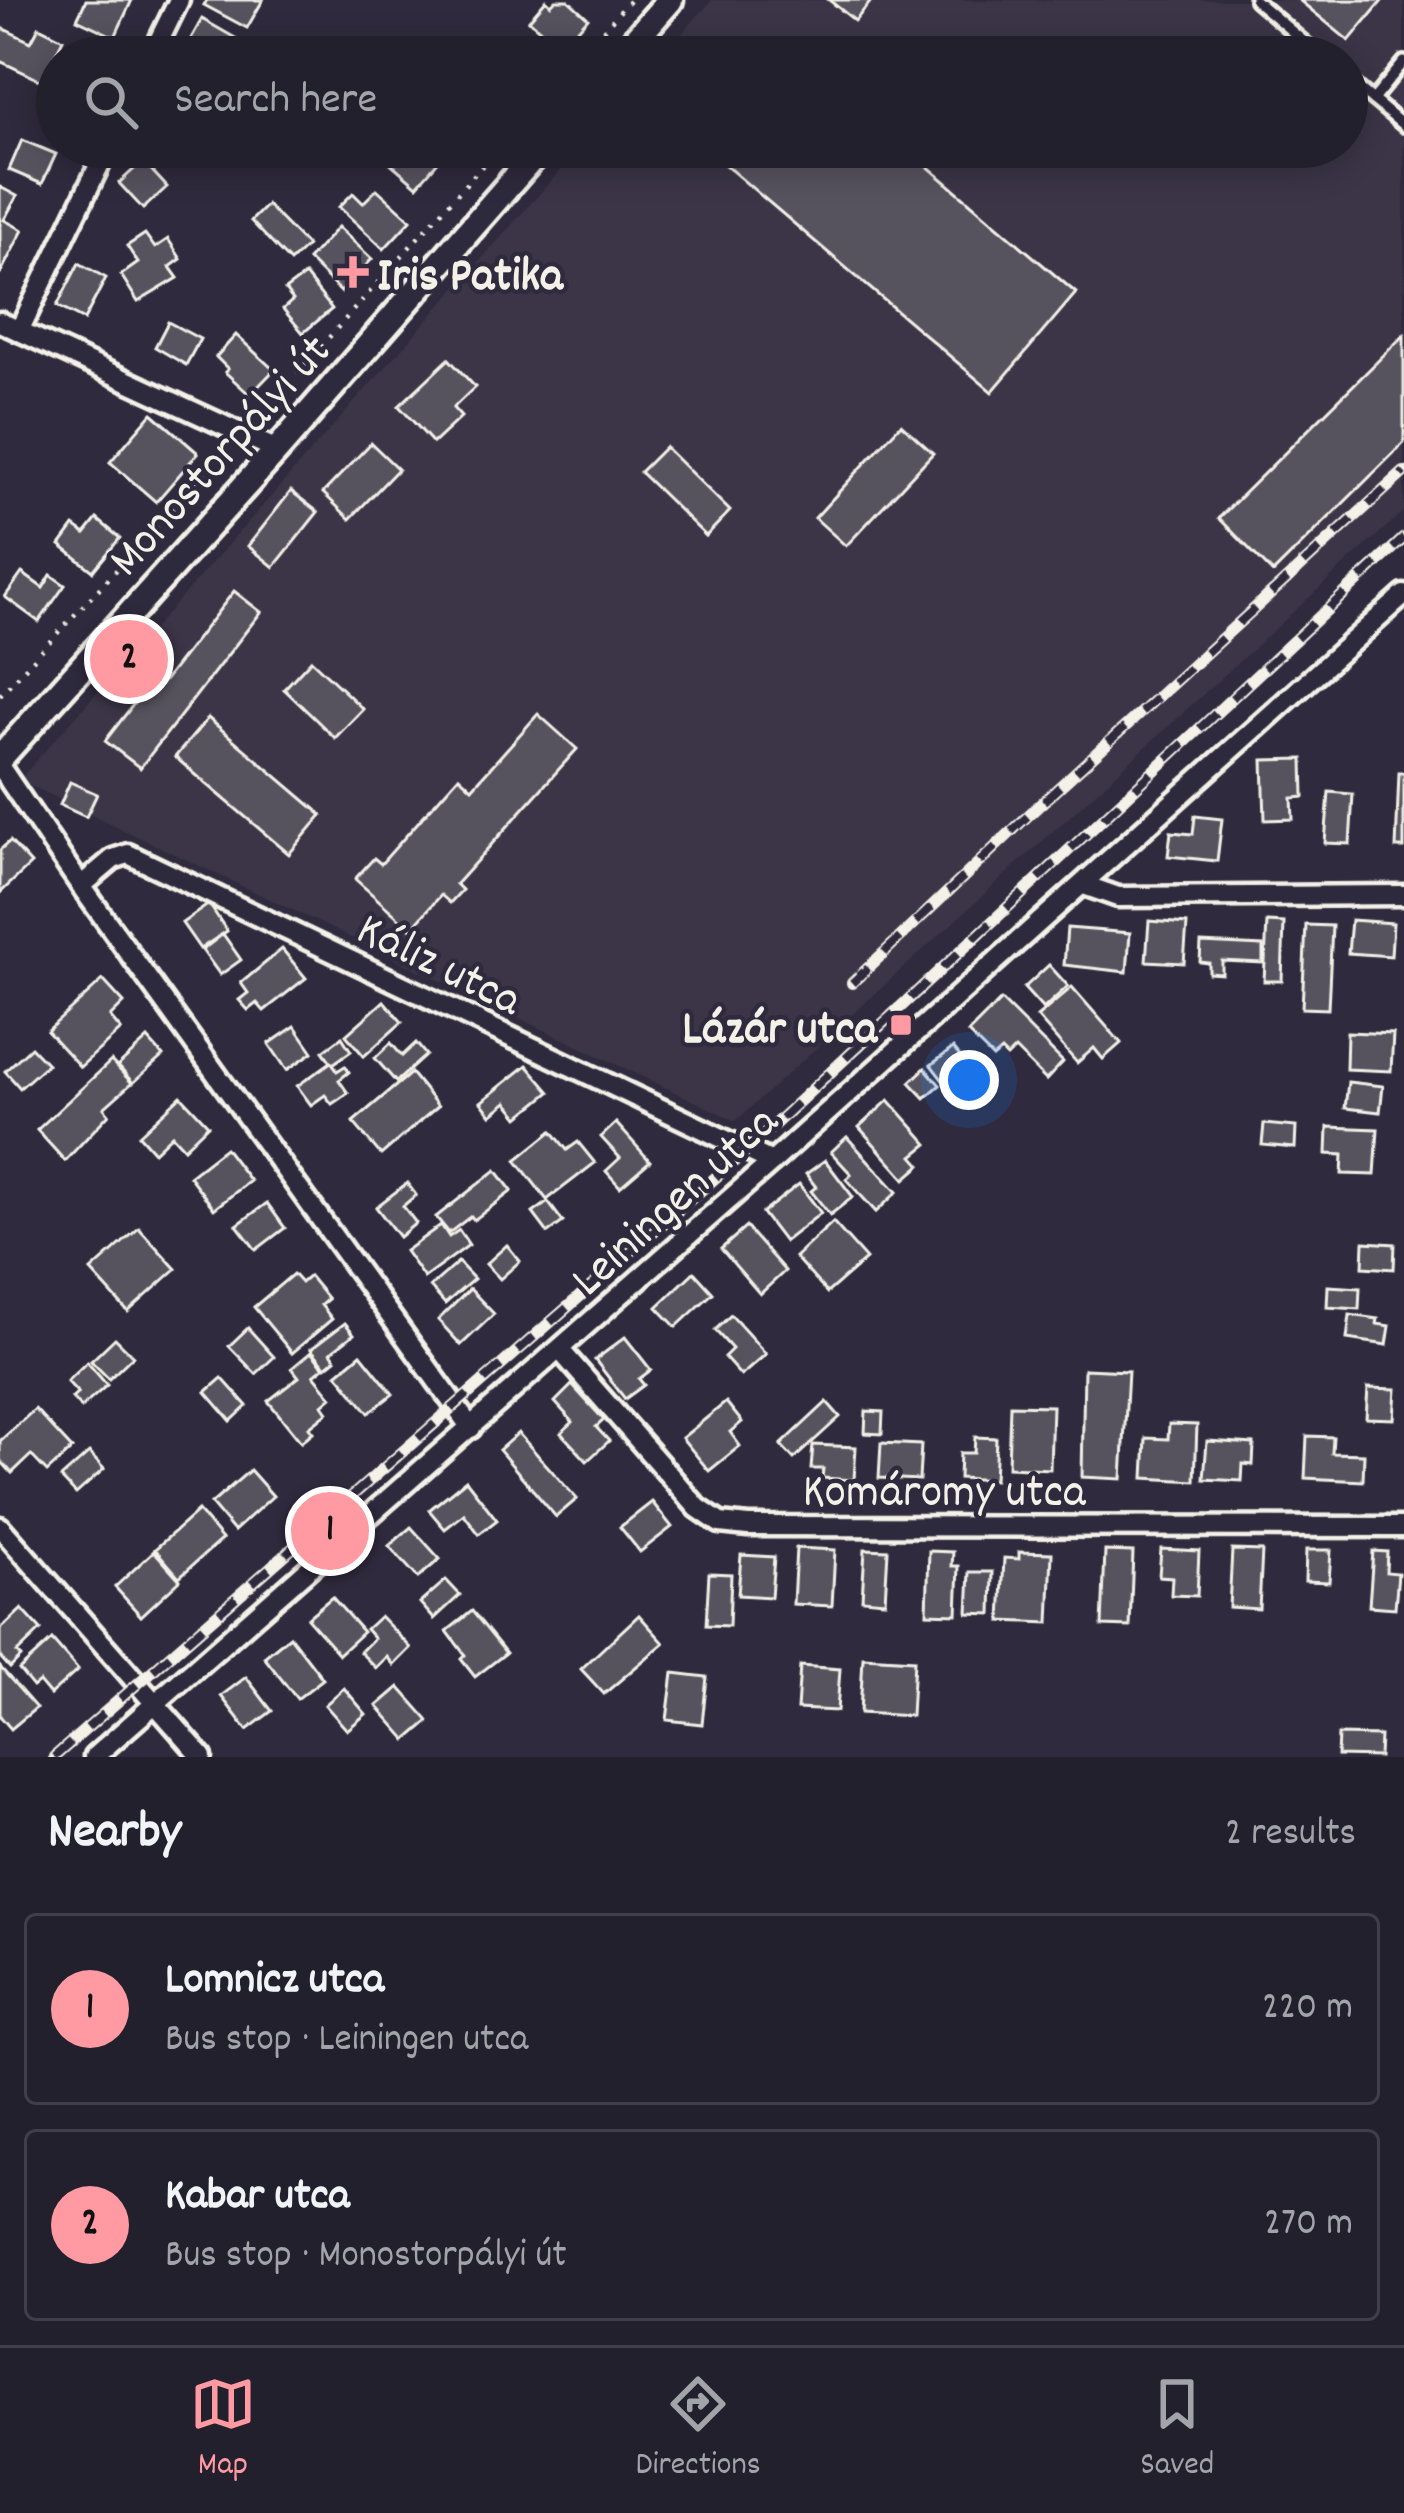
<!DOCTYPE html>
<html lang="en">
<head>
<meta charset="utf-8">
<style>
	body { margin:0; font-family:Dekko,sans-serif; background:#2b2836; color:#f1f3f6 }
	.you { position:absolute; left:969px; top:1080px; width:42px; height:42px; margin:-30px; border:9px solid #fff; border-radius:50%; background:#1a73e8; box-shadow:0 0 0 18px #1a73e833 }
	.badge { display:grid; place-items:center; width:78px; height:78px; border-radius:50%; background:#ff9aa2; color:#111; font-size:39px; font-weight:700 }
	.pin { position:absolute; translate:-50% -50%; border:6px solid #fff; box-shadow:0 3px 12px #0006 }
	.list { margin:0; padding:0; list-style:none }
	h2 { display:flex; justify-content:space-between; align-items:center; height:156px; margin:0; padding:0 48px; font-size:51px }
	h2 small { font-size:39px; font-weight:400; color:#a3a3aa }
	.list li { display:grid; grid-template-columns:78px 1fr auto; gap:36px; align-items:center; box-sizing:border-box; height:192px; margin:0 24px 24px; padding:0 24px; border:3px solid #403e4a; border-radius:12px }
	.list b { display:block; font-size:45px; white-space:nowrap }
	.list p { margin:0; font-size:39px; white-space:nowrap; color:#a3a3aa }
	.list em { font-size:39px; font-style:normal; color:#a3a3aa }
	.icon { flex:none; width:66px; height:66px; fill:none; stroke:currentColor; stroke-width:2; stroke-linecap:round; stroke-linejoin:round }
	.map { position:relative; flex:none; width:1404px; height:1757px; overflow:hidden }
	.search { position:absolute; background:#23202e; box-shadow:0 6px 30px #0003; left:36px; right:36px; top:36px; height:132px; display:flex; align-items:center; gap:30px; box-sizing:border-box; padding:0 42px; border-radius:66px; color:#a3a3aa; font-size:45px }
	.sheet { height:588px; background:#23202e }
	nav { display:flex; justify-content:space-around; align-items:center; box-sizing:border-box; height:168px; border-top:3px solid #403e4a; background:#23202e; font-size:33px; color:#a3a3aa }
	nav a { display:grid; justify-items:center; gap:6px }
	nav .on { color:#ff9aa2 }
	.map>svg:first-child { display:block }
	.built { fill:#3b3647 }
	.building { fill:#56525f; stroke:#f4f1e8; stroke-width:3 }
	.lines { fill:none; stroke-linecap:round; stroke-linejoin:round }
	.service-casing { stroke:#f4f1e8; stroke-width:18 }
	.minor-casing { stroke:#f4f1e8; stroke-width:27 }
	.tertiary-casing { stroke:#f4f1e8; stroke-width:33 }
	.path { stroke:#f4f1e8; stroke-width:4.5; stroke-dasharray:3 9; stroke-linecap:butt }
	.service { stroke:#2f2a3d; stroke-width:9 }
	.minor { stroke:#2f2a3d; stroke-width:18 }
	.tertiary { stroke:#2f2a3d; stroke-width:24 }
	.rail-casing { stroke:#f4f1e8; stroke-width:12 }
	.rail { stroke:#2f2a3d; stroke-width:8; stroke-dasharray:22; stroke-linecap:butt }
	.poi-dot { fill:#ff9aa2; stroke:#2f2a3d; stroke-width:4.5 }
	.labels { text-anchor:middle; stroke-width:9; stroke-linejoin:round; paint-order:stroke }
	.poi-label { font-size:48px; font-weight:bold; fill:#f4f1e8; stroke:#2f2a3d; text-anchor:start }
	.street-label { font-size:48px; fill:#f4f1e8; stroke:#2f2a3d }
</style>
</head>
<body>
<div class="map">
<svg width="1404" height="1757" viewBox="0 0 1404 1757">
	<rect width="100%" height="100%" fill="#2f2a3d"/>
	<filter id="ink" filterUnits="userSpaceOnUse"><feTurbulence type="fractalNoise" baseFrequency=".00833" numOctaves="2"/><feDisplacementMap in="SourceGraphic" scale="24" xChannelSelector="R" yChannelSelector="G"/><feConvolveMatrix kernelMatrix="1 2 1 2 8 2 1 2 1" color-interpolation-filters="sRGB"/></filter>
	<g filter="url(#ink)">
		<polygon class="built" points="712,0 1404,0 1404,511 736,1121 19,780 581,147 1347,147 1347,57 661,57"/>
		<g class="building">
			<polygon points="86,0 132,0 115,37 77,19"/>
			<polygon points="207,0 263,0 247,28 204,5"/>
			<polygon points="546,0 551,5 556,0 568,0 588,18 561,48 529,20"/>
			<polygon points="829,0 872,0 855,21"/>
			<polygon points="1299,0 1383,0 1349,41"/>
			<polygon points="202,19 237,39 226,57 194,57 184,51"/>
			<polygon points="0,27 31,42 39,27 63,39 42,81 0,61"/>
			<polygon points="511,41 528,57 497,57"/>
			<polygon points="22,140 56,154 42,184 9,170"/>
			<polygon points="398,147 433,147 443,156 417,186 387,160"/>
			<polygon points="704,147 905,147 1076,293 992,392"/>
			<polygon points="143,161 167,187 143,209 119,183"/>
			<polygon points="0,187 17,196 4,220 23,230 0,274"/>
			<polygon points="377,189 411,220 384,249 339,207 353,193 363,203"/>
			<polygon points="267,205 307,246 290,262 251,221"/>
			<polygon points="338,227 372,259 341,292 308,260"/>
			<polygon points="145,234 155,248 168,239 181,259 170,267 178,278 138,302 121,275 138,263 127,246"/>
			<polygon points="79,263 106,278 84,320 57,306"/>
			<polygon points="305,275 332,309 303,333 283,309 293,300 285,290"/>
			<polygon points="168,322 200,339 186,365 155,347"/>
			<polygon points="236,335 274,370 250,395 225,372 228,369 216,357"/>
			<polygon points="1404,335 1404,443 1273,573 1219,518"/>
			<polygon points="449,359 475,387 453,408 461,417 433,443 399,406"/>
			<polygon points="152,413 198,453 156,502 110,462"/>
			<polygon points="901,424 933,453 846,546 815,518"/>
			<polygon points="371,443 398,469 350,519 323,493"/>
			<polygon points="665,447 730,511 706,536 640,472"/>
			<polygon points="291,491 318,512 274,567 248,546"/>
			<polygon points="97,519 120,538 93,571 60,545 74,526 85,534"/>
			<polygon points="22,573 43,588 51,575 65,585 39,622 5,597"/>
			<polygon points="234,591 261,612 140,768 105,741 153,679 161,685"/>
			<polygon points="311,660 363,709 335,738 284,689"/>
			<polygon points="538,714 577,749 456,884 462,890 450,903 441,895 411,929 355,879 374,858 381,864 459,776 472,788"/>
			<polygon points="208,718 322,815 289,854 175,757"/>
			<polygon points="1303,759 1304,797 1292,798 1293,819 1265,820 1263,760"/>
			<polygon points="1399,773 1404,773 1404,848 1396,848"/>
			<polygon points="70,782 97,794 86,817 60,805"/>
			<polygon points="1329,792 1353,794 1350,844 1325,843"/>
			<polygon points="1195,816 1222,819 1217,861 1168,856 1171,832 1193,834"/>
			<polygon points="10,841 31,864 0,893 0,850"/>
			<polygon points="209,904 227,931 200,949 182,923"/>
			<polygon points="1351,920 1393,923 1391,956 1348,953"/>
			<polygon points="1149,921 1187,924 1184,963 1146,961"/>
			<polygon points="1267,922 1284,923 1282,981 1264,981"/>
			<polygon points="1306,925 1332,926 1328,1009 1302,1008"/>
			<polygon points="1067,928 1130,933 1127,972 1064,965"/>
			<polygon points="223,934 241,960 220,975 202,950"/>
			<polygon points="1201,943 1263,946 1263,963 1222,961 1222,974 1209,973 1209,963 1200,962"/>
			<polygon points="282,949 306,978 264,1011 257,1003 248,1010 239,1000 248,993 241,983"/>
			<polygon points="1049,965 1068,986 1043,1009 1024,988"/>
			<polygon points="103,980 124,1003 110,1017 121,1030 80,1067 47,1031"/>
			<polygon points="1072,987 1121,1043 1103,1059 1094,1048 1077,1063 1037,1017"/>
			<polygon points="1001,1000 1063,1062 1046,1080 1015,1049 1007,1057 1001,1051 993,1058 968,1033"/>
			<polygon points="384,1001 402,1022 364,1056 346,1035"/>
			<polygon points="295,1026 313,1052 287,1070 269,1044"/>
			<polygon points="1347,1032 1393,1034 1391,1071 1346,1069"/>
			<polygon points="342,1037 351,1051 333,1064 337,1071 345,1066 349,1072 339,1080 348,1093 332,1104 325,1095 311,1105 297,1086 331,1062 323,1051"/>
			<polygon points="148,1039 163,1056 133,1083 118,1066"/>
			<polygon points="391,1043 402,1056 416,1043 426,1055 396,1082 375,1058"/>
			<polygon points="31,1047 47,1064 20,1088 5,1071"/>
			<polygon points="953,1048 974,1074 952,1092 931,1065"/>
			<polygon points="111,1061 132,1083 104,1108 109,1114 65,1161 37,1130"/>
			<polygon points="527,1065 550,1092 519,1117 507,1102 491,1115 481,1102"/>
			<polygon points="925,1068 940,1085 925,1098 910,1082"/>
			<polygon points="411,1073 438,1106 381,1155 353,1122"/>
			<polygon points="1348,1082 1383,1086 1380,1112 1345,1108"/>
			<polygon points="181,1096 208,1125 184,1148 172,1135 154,1152 139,1135"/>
			<polygon points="889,1100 928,1144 913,1156 921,1165 905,1179 859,1127"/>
			<polygon points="616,1123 650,1161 620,1187 606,1171 620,1158 601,1137"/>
			<polygon points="1264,1124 1296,1127 1295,1148 1262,1145"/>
			<polygon points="1328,1127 1378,1129 1375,1175 1342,1174 1343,1155 1327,1154"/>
			<polygon points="552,1131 567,1150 578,1142 595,1163 547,1200 516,1160"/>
			<polygon points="847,1137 897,1192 876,1212 846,1179 851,1174 831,1152"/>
			<polygon points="225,1148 250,1181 214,1209 189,1176"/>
			<polygon points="825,1160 853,1197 830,1215 811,1191 816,1187 806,1174"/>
			<polygon points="496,1170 512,1191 474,1220 471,1216 449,1233 436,1217"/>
			<polygon points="407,1183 416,1195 403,1206 416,1223 399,1237 376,1207"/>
			<polygon points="799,1184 821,1213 784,1242 762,1213"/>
			<polygon points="548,1202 563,1222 548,1233 533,1213"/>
			<polygon points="267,1203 285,1228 256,1250 237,1225"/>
			<polygon points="833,1222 866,1259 827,1293 795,1257"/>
			<polygon points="441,1225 449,1237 459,1230 469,1245 424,1278 405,1251"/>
			<polygon points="746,1227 785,1271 760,1294 721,1249"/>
			<polygon points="139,1228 176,1269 128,1312 91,1271"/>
			<polygon points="1364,1242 1395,1244 1394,1269 1363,1267"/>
			<polygon points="507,1245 520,1261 500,1279 486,1264"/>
			<polygon points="458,1262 474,1279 445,1304 430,1287"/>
			<polygon points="694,1272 713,1293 676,1327 657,1307"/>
			<polygon points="293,1274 301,1283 309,1276 328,1299 321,1305 332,1319 292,1353 254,1307"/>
			<polygon points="1328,1286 1360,1288 1359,1309 1327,1307"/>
			<polygon points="470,1289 494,1314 461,1345 438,1320"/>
			<polygon points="731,1315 766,1354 741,1376 724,1357 732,1349 715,1330"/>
			<polygon points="1350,1315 1378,1319 1377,1324 1390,1326 1387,1345 1347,1339"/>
			<polygon points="345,1323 354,1334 331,1352 336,1359 326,1367 311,1349"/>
			<polygon points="248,1328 274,1357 256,1374 229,1346"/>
			<polygon points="625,1337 651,1370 639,1379 644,1385 625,1399 595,1360"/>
			<polygon points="115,1338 133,1356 109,1379 91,1361"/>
			<polygon points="311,1352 324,1367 314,1375 332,1397 323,1405 328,1412 309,1427 313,1432 301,1442 268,1401 299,1377 292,1368"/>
			<polygon points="361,1354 393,1394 369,1413 337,1374"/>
			<polygon points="87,1362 107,1385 81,1408 72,1398 78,1393 67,1381"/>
			<polygon points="1084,1369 1128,1371 1122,1479 1082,1477"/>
			<polygon points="222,1378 247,1406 231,1421 206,1392"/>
			<polygon points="572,1385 604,1420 596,1427 609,1441 587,1461 561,1433 573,1422 555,1402"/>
			<polygon points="1368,1388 1396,1389 1394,1419 1366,1418"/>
			<polygon points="726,1402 742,1422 730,1432 740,1446 709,1471 682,1438"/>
			<polygon points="827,1402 840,1417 794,1459 781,1445"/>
			<polygon points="1010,1405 1052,1406 1050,1469 1008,1467"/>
			<polygon points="35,1409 72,1449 47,1472 31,1455 12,1473 0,1460 0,1441"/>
			<polygon points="866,1411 883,1412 882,1434 865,1433"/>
			<polygon points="1169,1424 1197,1425 1195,1481 1144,1478 1146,1438 1168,1439"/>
			<polygon points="518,1433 577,1499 556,1517 499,1450"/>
			<polygon points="1307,1436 1333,1437 1332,1453 1364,1454 1363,1481 1305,1478"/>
			<polygon points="975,1437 996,1438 994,1480 959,1478 960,1453 974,1453"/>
			<polygon points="1207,1441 1254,1444 1253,1465 1243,1464 1242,1481 1204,1479"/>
			<polygon points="881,1443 921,1445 919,1480 879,1478"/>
			<polygon points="813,1445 856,1447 854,1480 822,1478 823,1469 811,1469"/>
			<polygon points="89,1453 104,1469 76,1494 61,1478"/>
			<polygon points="250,1470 273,1496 234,1531 211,1504"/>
			<polygon points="466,1480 497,1520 479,1534 464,1514 445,1529 429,1510"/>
			<polygon points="652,1502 672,1527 640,1552 620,1527"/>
			<polygon points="198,1511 222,1539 179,1577 155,1549"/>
			<polygon points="411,1527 440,1559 418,1578 389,1546"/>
			<polygon points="796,1548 835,1550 832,1606 793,1604"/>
			<polygon points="865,1549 888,1550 885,1601 862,1599"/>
			<polygon points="1161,1549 1199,1551 1197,1596 1171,1595 1172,1577 1159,1576"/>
			<polygon points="1232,1550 1262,1551 1259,1609 1229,1607"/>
			<polygon points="1306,1550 1331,1550 1329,1582 1305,1581"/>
			<polygon points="154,1551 180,1580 141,1616 115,1587"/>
			<polygon points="929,1551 953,1552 952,1566 959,1566 957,1614 927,1613"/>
			<polygon points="1105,1551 1133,1552 1130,1627 1102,1626"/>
			<polygon points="1373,1551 1387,1552 1386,1572 1398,1573 1395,1608 1369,1606"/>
			<polygon points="1019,1552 1052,1553 1049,1623 1001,1621 1004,1558 1019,1559"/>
			<polygon points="741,1555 774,1557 771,1597 738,1595"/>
			<polygon points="970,1572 993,1572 992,1614 968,1613"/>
			<polygon points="709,1573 731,1574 729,1626 706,1625"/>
			<polygon points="446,1580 460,1595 434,1619 420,1603"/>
			<polygon points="332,1597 363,1632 339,1654 307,1618"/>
			<polygon points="22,1609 41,1630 17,1653 21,1657 10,1668 0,1657 0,1630"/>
			<polygon points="472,1611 506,1653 475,1677 461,1659 465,1655 447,1631"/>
			<polygon points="639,1615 664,1643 604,1694 581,1669"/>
			<polygon points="380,1616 411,1648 394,1665 387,1657 376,1668 360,1652 374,1638 366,1629"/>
			<polygon points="290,1636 323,1679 297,1699 264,1657"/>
			<polygon points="52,1640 78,1670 50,1695 39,1682 33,1687 19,1670"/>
			<polygon points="863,1657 914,1660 911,1716 860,1713"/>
			<polygon points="800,1666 840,1669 837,1711 797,1709"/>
			<polygon points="0,1667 36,1708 11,1729 0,1716"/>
			<polygon points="673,1673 707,1677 702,1724 667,1720"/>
			<polygon points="246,1677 272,1711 247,1730 221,1696"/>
			<polygon points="399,1687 429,1721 407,1740 377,1706"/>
			<polygon points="344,1688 366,1714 347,1730 325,1705"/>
			<polygon points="1338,1735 1380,1736 1379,1757 1337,1756"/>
		</g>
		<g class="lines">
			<defs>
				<g id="service">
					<polyline points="1255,0 1322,57"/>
					<polyline points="1347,78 1404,126"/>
					<polyline points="1373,100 1404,62"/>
				</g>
				<g id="minor">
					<polyline points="151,57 179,0"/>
					<polyline points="0,322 277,450"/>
					<polyline points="19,331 108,147"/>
					<polyline points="0,767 81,886 471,1428"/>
					<polyline points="1084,885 1118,897 1404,895"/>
					<polyline points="81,886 113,859 128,854 772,1162"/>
					<polyline points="560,1350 698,1508 720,1523 748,1526 1404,1527"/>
					<polyline points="0,1527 202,1757"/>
					<polyline points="94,1757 772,1162 1404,595"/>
				</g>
				<g id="tertiary">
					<polyline points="620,57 670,0"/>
					<polyline points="0,758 277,450 542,147"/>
				</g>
			</defs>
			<use href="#service" class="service-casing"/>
			<use href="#minor" class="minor-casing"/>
			<use href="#tertiary" class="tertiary-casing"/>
			<g class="path">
				<polyline points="579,57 630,0"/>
				<polyline points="257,418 499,147"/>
				<polyline points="0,695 229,449"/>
			</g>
			<use href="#service" class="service"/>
			<use href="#minor" class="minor"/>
			<use href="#tertiary" class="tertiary"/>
			<defs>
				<g id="rail">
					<polyline points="852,983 1033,811 1404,472"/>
					<polyline points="54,1757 747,1150 1404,538"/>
				</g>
			</defs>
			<use href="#rail" class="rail-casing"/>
			<use href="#rail" class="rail"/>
		</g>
	</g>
	<g class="poi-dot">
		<path d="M347 254h12v12h12v12h-12v12h-12v-12h-12v-12h12z"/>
		<rect x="889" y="1013" width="24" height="24" rx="6"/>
	</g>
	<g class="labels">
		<g class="poi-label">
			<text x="377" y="289">Iris Patika</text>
			<text x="877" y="1042" text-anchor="end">Lázár utca</text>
		</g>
		<g class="street-label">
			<text transform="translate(217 453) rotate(-48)" y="17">Monostorpályi út</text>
			<text transform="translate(441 961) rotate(26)" y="17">Káliz utca</text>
			<text transform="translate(672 1198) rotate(-42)" y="17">Leiningen utca</text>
			<text x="944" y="1505">Komáromy utca</text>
		</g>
	</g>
</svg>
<div class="you"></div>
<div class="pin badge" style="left:330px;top:1531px">1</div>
<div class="pin badge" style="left:129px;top:659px">2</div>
<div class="search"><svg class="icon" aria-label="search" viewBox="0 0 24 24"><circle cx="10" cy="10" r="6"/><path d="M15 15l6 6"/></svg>Search here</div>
</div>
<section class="sheet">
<h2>Nearby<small>2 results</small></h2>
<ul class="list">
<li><span class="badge">1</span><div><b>Lomnicz utca</b><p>Bus stop · Leiningen utca</p></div><em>220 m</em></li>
<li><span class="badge">2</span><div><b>Kabar utca</b><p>Bus stop · Monostorpályi út</p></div><em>270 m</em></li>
</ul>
</section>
<nav>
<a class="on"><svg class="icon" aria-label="map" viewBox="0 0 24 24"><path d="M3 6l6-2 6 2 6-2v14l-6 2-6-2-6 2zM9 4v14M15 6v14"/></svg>Map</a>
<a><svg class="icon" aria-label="directions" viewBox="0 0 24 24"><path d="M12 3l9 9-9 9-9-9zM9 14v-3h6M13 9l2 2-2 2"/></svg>Directions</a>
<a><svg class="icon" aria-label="saved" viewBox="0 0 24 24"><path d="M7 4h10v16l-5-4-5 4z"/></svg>Saved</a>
</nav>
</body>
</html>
